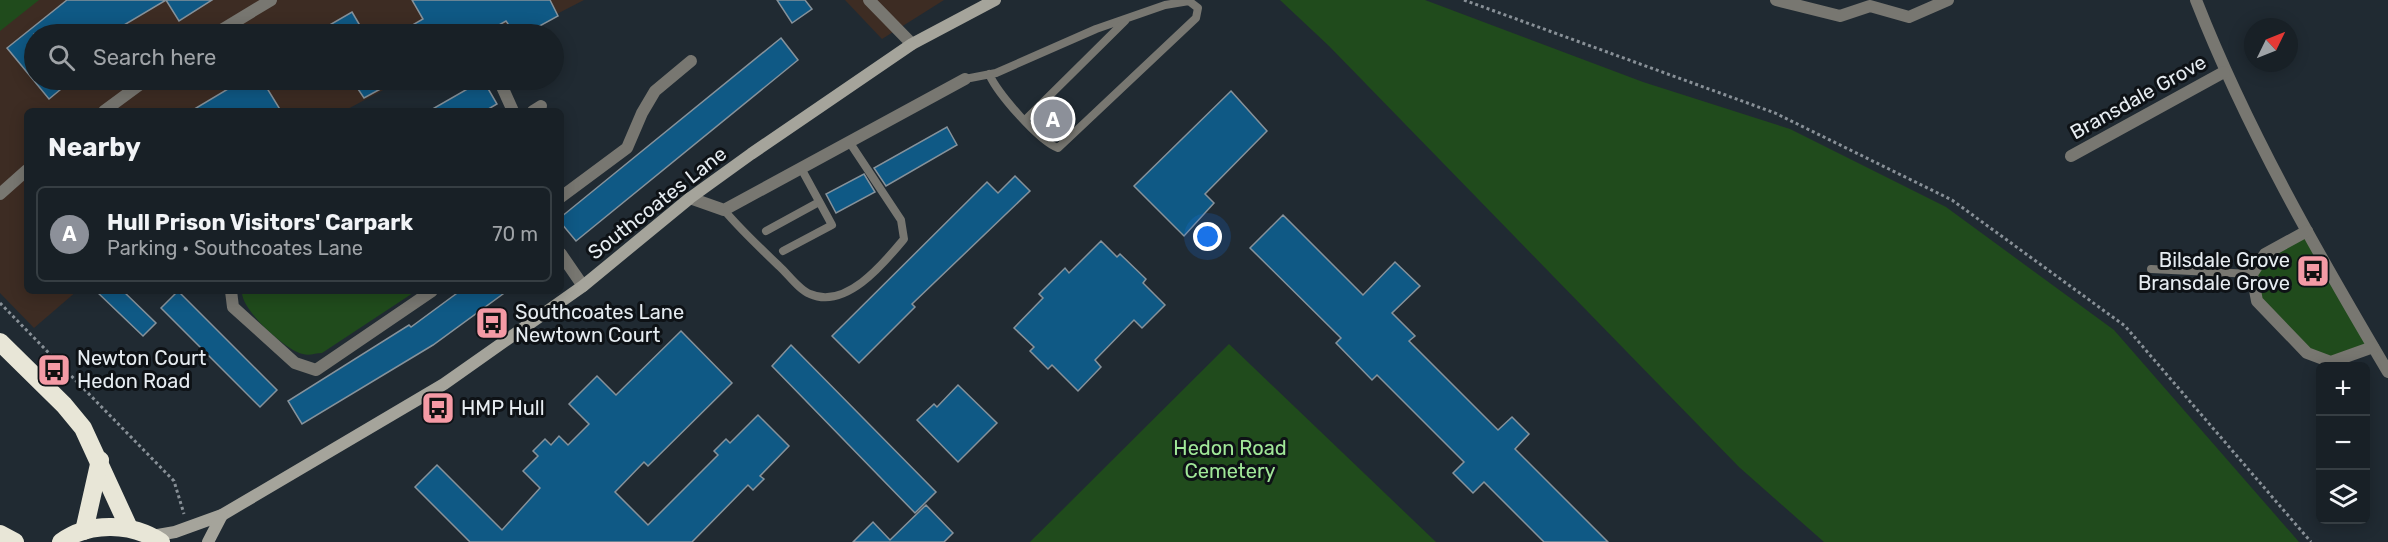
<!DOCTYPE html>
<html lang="en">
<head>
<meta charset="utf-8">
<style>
	body { margin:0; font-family:Rubik,sans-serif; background:#21282e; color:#f1f3f6 }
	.controls { position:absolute; right:18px; bottom:18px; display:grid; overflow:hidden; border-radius:9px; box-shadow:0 3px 15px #0003 }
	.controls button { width:54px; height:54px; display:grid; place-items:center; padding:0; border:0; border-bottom:2px solid #363e43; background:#182026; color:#f1f3f6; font:30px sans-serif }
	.compass { position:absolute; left:2244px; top:18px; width:54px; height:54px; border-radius:50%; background:#182026; box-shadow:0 3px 15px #0003; rotate:47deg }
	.you { position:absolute; left:1208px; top:237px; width:21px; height:21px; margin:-15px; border:4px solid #fff; border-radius:50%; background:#1a73e8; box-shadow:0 0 0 9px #1a73e833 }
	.badge { display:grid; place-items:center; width:39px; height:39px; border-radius:50%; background:#8c9099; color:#fff; font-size:20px; font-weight:700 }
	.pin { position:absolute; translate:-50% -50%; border:3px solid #fff; box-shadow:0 2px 6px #0006 }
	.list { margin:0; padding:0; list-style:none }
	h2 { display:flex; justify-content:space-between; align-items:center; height:78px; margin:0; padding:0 24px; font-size:26px }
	h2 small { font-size:20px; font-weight:400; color:#9fa3a7 }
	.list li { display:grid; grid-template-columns:39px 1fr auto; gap:18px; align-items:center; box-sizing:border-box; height:96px; margin:0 12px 12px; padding:0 12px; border:2px solid #363e43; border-radius:9px }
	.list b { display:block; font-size:22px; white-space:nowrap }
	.list p { margin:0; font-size:20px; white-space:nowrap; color:#9fa3a7 }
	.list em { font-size:20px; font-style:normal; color:#9fa3a7 }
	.icon { flex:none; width:33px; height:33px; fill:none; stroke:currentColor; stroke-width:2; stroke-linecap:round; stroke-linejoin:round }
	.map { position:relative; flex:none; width:2388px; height:542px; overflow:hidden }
	.search { position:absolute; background:#182026; box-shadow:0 3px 15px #0003; left:24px; top:24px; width:540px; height:66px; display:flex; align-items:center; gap:15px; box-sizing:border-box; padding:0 21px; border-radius:33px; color:#9fa3a7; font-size:22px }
	.panel { position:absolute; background:#182026; box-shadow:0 3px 15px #0003; left:24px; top:108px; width:540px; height:186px; border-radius:9px }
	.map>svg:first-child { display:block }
	.industrial { fill:#3d2c23 }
	.green { fill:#204b1c }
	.building { fill:#0f5985; stroke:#86929b; stroke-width:1.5 }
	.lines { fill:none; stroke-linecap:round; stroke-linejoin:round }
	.path { stroke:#889097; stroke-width:3; stroke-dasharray:3 3; stroke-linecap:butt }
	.lane { stroke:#787771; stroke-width:8 }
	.street { stroke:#787771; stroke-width:12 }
	.secondary { stroke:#a5a49b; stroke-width:12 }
	.highway { stroke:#e8e6d7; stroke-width:18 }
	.labels { text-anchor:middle; stroke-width:6; stroke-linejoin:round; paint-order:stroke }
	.street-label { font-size:20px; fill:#e6ecf1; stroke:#0e1216 }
	.poi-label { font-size:20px; fill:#e6ecf1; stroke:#0e1216; text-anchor:start }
	.park-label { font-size:20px; fill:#a0e798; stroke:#0e1216 }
</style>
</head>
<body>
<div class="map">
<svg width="2388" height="542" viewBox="0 0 2388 542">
	<rect width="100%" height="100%" fill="#202a32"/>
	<g class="industrial">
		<polygon points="0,0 584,0 518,34 34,34 34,80 402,80 344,111 27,111 27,291 77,291 34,328 0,293"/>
		<polygon points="845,0 944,0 882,39"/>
	</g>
	<g class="green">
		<polygon points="0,0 39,0 0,31"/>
		<polygon points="1280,0 1425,0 1643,82 1790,129 1946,207 2114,330 2299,542 1824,542 1739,467 1329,46"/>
		<polygon points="2307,231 2373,347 2331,362 2307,353 2257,301 2252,274 2265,254"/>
		<path d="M242,291H416L322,353C316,353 309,356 303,354C286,351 240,309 242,291Z"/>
		<polygon points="1229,344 1436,542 1030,542"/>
	</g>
	<g class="building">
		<polygon points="67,0 212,0 179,21 166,0 109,34 34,34 34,80 72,80 49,99 7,48"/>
		<polygon points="412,0 550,0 558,16 525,34 515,34 506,21 490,30 488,26 473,34 397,34 423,19"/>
		<polygon points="777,0 805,0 812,9 792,23"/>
		<polygon points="352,12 365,34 314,34"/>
		<polygon points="781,38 798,60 576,241 561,223 561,217"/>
		<polygon points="243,80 262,80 281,111 191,111"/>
		<polygon points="352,80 397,80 364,98"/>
		<polygon points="483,80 497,104 485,111 429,111"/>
		<polygon points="1231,91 1267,131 1205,194 1214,203 1184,236 1134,186"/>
		<polygon points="947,127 957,145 886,186 874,168"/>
		<polygon points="864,174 875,192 836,213 826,194"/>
		<polygon points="1015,176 1030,191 912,304 915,307 859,363 832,336 987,182 998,193"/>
		<polygon points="1283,215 1363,295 1395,262 1420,286 1392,313 1415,336 1409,341 1498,430 1512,417 1529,434 1515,449 1608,542 1544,542 1484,482 1473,493 1453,473 1464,462 1377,375 1372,380 1336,343 1341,338 1250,248"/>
		<polygon points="1101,241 1117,257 1120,254 1146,279 1143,283 1165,305 1142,328 1134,320 1095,360 1101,367 1078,391 1052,365 1048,369 1030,351 1034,347 1014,328 1043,298 1039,294 1065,268 1069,273"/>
		<polygon points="96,291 123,291 156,323 143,336"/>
		<polygon points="178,291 277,390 260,407 161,308"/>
		<polygon points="460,291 507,291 433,345 302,424 288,401 409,325 411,327"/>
		<polygon points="681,331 732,383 648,466 644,462 615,492 648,525 718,455 714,451 726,439 730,443 758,415 789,446 760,476 764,479 753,490 748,485 692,542 470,542 415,487 437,465 502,530 540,488 523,471 538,456 533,451 545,439 551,445 559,436 568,445 589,424 569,404 597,376 616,395"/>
		<polygon points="791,345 936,492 915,513 772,366"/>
		<polygon points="958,385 997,423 958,462 917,420 934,404 937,407"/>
		<polygon points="926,505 953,533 944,542 853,542 873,522 890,540"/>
	</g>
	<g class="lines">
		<g class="path">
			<polyline points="1464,0 1775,113 1952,200 2125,326 2311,542"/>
			<polyline points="0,303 174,481 184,514"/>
		</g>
		<g class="lane">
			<path d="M965,79L996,73L1096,29L1165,5L1189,1L1198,8L1196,18L1058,148C1039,141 998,94 989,74"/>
			<polyline points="1025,120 1125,21"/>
			<path d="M724,210C741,230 760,248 779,266C788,274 799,290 810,294C846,310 884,263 904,239L901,220L850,143"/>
			<polyline points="766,231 819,202"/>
			<polyline points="783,251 832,225 802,170"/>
			<polyline points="2151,269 2252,274"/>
		</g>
		<g class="street">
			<polyline points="869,0 912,44"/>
			<polyline points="1776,0 1840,16 1870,6 1909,17 1948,0"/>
			<path d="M2196,0C2247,130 2317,252 2388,372"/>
			<polyline points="215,34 271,0"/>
			<polyline points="499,80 513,111"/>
			<polyline points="104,111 146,80"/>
			<polyline points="533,111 541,106"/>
			<polyline points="2071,156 2224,72"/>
			<polyline points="0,194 27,170"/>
			<polyline points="561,197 627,148 642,113 655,91 691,61"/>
			<polyline points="690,198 724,210 965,79"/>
			<polyline points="2307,231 2265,254 2252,274 2257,301 2307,353 2331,362 2373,347"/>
			<polyline points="561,254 583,286"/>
			<polyline points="231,291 233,307 295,363 316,370 432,291"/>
		</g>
		<g class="secondary">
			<polyline points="152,536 175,532 222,515 444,384 583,286 690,198 751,154 912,44 995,0"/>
			<polyline points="208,542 222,515"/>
		</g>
		<g class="highway">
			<polyline points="0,342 64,405 83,428 129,528"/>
			<polyline points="84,531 100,460"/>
			<polyline points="0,534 15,542"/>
			<path d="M61,542C90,521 132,523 161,542"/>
		</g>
	</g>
	<defs>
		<symbol id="bus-square" viewBox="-11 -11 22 22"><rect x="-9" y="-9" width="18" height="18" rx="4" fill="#f49aa5" stroke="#0e1216"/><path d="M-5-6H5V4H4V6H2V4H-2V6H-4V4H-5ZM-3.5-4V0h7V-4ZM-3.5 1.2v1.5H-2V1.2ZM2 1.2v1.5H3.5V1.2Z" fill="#111"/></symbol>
	</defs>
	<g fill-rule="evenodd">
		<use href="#bus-square" x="2294" y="252" width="38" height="38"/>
		<use href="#bus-square" x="473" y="304" width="38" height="38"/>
		<use href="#bus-square" x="35" y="351" width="38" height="38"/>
		<use href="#bus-square" x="419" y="389" width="38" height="38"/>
	</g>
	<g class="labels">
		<g class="street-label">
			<text transform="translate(2138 97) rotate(-29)" y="7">Bransdale Grove</text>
			<text transform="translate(657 203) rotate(-38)" y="7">Southcoates Lane</text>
		</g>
		<g class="poi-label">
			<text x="2290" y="267" text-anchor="end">Bilsdale Grove<tspan x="2290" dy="23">Bransdale Grove</tspan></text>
			<text x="515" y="319">Southcoates Lane<tspan x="515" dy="23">Newtown Court</tspan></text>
			<text x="77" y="365">Newton Court<tspan x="77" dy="23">Hedon Road</tspan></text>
			<text x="461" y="415">HMP Hull</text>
		</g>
		<g class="park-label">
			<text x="1230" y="455">Hedon Road<tspan x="1230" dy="23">Cemetery</tspan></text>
		</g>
	</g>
</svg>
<div class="controls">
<button>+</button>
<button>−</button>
<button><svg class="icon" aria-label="layers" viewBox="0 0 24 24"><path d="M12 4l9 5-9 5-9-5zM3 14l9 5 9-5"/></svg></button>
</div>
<svg class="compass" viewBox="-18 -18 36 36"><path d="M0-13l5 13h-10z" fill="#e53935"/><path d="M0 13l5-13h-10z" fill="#9fa3a7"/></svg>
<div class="you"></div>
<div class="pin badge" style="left:1053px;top:119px">A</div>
<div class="search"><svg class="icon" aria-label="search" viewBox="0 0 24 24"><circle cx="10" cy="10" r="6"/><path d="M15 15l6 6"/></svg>Search here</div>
<section class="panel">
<h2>Nearby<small></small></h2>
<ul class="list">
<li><span class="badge">A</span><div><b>Hull Prison Visitors' Carpark</b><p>Parking · Southcoates Lane</p></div><em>70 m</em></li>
</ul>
</section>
</div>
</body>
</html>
